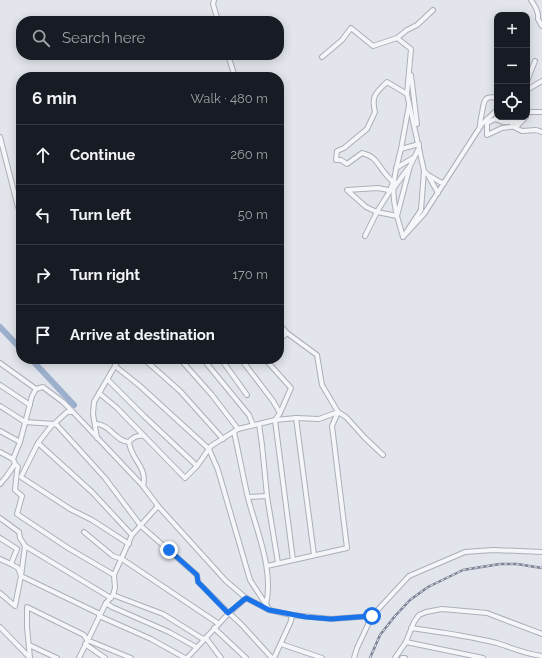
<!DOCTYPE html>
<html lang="en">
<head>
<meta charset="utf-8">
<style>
	body { margin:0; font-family:Raleway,sans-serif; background:#242831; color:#f1f3f6 }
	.controls { position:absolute; right:12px; top:12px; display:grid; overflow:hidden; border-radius:8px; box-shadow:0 2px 10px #0003 }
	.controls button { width:36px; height:36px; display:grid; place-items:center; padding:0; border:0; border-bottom:1px solid #363941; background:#171b24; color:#f1f3f6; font:20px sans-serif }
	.stop { position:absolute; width:12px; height:12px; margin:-9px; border:3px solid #1a73e8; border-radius:50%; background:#fff }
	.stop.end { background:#1a73e8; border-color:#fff; box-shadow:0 1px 4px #0008 }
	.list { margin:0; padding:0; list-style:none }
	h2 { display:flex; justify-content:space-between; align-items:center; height:52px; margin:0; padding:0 16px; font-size:17px }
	h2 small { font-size:13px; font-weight:400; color:#9ea1a6 }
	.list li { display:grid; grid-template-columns:26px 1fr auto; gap:12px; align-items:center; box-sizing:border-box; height:60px; padding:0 16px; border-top:1px solid #363941 }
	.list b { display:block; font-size:15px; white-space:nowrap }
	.list em { font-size:13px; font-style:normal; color:#9ea1a6 }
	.icon { flex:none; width:22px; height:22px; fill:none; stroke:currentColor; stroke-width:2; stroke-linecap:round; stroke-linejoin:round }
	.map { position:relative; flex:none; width:542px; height:658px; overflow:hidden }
	.search { position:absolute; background:#171b24; box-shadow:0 2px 10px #0003; left:16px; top:16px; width:268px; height:44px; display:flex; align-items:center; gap:10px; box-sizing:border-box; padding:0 14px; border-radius:16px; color:#9ea1a6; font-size:15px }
	.panel { position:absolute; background:#171b24; box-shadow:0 2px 10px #0003; left:16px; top:72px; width:268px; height:292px; border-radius:16px }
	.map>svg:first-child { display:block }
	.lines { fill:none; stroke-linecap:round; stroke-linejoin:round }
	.river { stroke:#9cafcc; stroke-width:6 }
	.minor-casing { stroke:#aaafb9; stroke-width:6 }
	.minor { stroke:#f5f6f9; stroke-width:4 }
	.rail-casing { stroke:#7b8295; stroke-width:2.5 }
	.rail { stroke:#f2f4f8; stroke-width:1; stroke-dasharray:3; stroke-linecap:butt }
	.route { stroke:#1a73e8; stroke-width:5 }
</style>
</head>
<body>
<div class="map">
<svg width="542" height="658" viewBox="0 0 542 658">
	<rect width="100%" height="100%" fill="#e2e5eb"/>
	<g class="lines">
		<g class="river">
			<polyline points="0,327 21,349"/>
			<polyline points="31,359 74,405"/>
		</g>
		<defs>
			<g id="minor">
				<polyline points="214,0 213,4 218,21"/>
				<path d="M531,0C535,6 539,12 538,19L542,26"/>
				<polyline points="397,38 407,30 417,25 433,10"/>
				<polyline points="228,55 235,77"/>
				<polyline points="322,57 342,40 351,28 373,46 397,38 411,49 407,94"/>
				<polyline points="411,75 417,124"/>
				<polyline points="527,81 535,61"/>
				<polyline points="527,90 542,81"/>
				<polyline points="527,112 542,112"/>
				<polyline points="520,122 503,122 495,119 487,123 487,135 502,128 517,126 526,117"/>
				<path d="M480,126C480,121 481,117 482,113C484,102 483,95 497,98"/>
				<polyline points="512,126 522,131 536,130 542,132"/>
				<polyline points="0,137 18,207"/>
				<path d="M419,144V148L410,166L397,216C390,188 394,177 401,149Z"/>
				<polyline points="401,149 409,105"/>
				<polyline points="396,168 413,158"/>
				<polyline points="424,171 428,175 438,193"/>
				<polyline points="430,176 440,182 444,183"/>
				<polyline points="393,189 409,167"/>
				<polyline points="388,190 378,188 347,190 366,207 377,212 397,216 403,237"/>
				<path d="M365,236L378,210L390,191L393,182C390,179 387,176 384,172C376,162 376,157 362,153L347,164L341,160H336L337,151L344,148L367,129L375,112C371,95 376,93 387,82L407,94L424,171L421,210L403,237L424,214L482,124L497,110"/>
				<polyline points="279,340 287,333"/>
				<polyline points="144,359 180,391 223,439"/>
				<polyline points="180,359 212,395 238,429"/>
				<polyline points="203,359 249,415 253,425"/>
				<polyline points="221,359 247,395"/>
				<polyline points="241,359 273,401 280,413 275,420 293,560"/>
				<polyline points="265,359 291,388 280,413"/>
				<polyline points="0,363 36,389 32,396 20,442"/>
				<polyline points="115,366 140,386 209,449 218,470 250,580 269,609"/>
				<polyline points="108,380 144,416 197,466"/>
				<polyline points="0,385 30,405"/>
				<polyline points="36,389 43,387 63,402 73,412"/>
				<polyline points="99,393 117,408 185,478 197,466 211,446 238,429 275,420 296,418 319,419 338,412 346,417 365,438 383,455"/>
				<polyline points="0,406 25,422 54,424 67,412 73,412 143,486 158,506 226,581 246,598 269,610 292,615"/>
				<polyline points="296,418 314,555"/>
				<path d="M95,424C109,423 116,442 129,442"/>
				<polyline points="259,424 262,445 267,496 278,563"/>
				<polyline points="0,431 20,442 13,459"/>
				<path d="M234,432C239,454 243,476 248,498C257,532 274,570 266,605"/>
				<polyline points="97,438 93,414 94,402 119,359"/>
				<polyline points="38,443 92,492 132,535"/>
				<polyline points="0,452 13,459 15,464 6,477 0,484"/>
				<polyline points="15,464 18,467 17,471 15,490 22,496 17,514 68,548 114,575"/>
				<path d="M143,486C148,467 131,460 129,442C133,437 137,435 144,436"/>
				<polyline points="248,497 267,496"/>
				<polyline points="0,518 19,532 20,538 25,546 111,598"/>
				<polyline points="84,532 113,556 122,559 219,624"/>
				<polyline points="0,538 17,549 11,564 18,568 21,576 15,606 0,593"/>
				<polyline points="129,544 92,520 70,509 21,477 38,443 52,425 56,424 105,478 141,526 197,575 198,582 229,613 241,624 272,658"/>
				<polyline points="25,546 21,576 100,614"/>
				<polyline points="0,559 11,564"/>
				<polyline points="267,566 347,548 332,426 338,412 322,385 317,355 287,333 279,324"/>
				<polyline points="113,595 163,614 203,639 206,638 221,658"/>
				<polyline points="106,603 112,607 169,632 196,647"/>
				<polyline points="99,616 151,639 185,658"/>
				<polyline points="0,627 30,658"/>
				<polyline points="214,628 246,658"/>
				<path d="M411,628C440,632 469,636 497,643C512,648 526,654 542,656"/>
				<polyline points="406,642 483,658"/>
				<polyline points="85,644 105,658"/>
				<polyline points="281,644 322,658"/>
				<polyline points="29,645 57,658"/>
				<polyline points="30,658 27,627 27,607 84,635 87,640 131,658"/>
				<polyline points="79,658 106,603 113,595 115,588 114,575 132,535 158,506"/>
				<polyline points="187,658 229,613 246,598"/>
				<polyline points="274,658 291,621 292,615 331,619 372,616"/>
				<polyline points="354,658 357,648 372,616 409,576 465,552 493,550 542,552"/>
				<polyline points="395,658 406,642 414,622 419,615 426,612 442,609 487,613 542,634"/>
				<polyline points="402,658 405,658"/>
			</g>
		</defs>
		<use href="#minor" class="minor-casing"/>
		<use href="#minor" class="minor"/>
		<defs>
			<polyline id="rail" points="370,658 380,635 395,616 410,600 428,587 463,570 500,564 517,564 542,568"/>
		</defs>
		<use href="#rail" class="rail-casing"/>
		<use href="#rail" class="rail"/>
	</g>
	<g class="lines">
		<polyline class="route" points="169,550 197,575 198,582 228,613 246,598 269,610 306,617 331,619 372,616"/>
	</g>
</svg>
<div class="controls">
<button>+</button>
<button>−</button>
<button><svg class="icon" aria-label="locate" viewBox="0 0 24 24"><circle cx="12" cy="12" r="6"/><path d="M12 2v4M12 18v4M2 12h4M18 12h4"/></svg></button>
</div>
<div class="stop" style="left:372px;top:616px"></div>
<div class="stop end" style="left:169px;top:550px"></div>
<div class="search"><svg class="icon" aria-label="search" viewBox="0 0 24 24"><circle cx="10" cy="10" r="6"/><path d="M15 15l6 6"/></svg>Search here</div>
<section class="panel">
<h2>6 min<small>Walk · 480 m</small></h2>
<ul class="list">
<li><svg class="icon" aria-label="ahead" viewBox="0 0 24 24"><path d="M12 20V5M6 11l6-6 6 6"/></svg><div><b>Continue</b></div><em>260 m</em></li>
<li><svg class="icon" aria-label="left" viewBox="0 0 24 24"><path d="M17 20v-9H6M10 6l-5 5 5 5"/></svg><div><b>Turn left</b></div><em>50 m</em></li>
<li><svg class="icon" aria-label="right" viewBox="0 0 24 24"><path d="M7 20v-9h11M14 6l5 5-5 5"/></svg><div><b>Turn right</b></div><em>170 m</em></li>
<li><svg class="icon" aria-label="arrive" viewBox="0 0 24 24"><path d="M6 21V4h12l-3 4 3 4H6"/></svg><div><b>Arrive at destination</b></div></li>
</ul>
</section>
</div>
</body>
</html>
